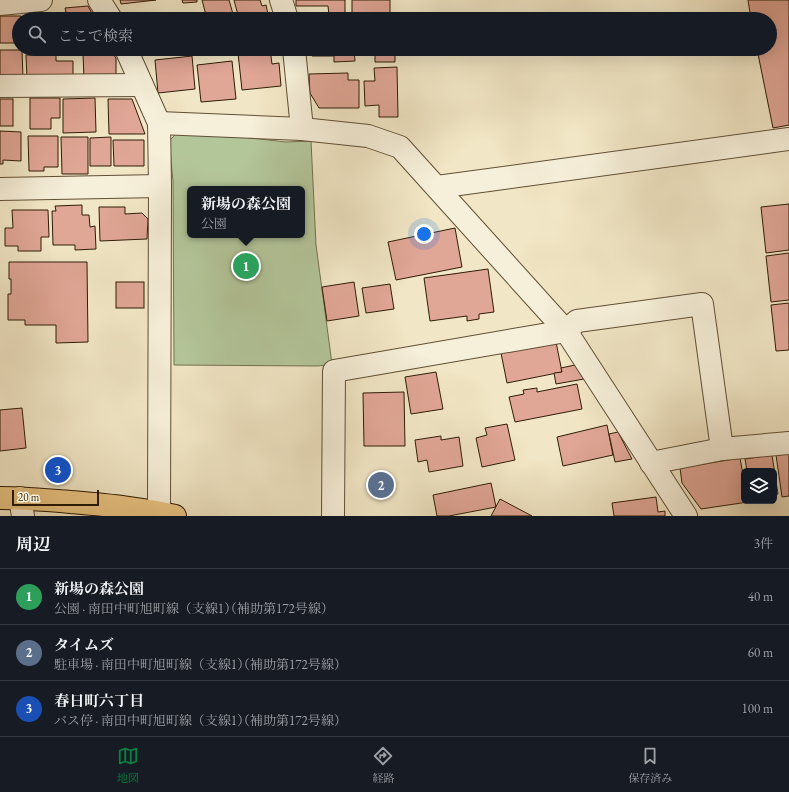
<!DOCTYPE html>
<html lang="ja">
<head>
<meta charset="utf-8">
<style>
	body { margin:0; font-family:"EB Garamond","Noto Serif JP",serif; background:#242831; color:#f1f3f6 }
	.controls { position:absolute; right:12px; bottom:12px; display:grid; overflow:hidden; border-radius:6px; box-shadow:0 4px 16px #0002 }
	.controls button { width:36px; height:36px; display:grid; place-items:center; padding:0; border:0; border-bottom:1px solid #363941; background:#171b24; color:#f1f3f6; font:20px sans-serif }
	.scale { position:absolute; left:12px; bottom:10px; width:87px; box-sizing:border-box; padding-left:4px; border:2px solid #2f1d05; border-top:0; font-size:11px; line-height:14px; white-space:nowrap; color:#2f1d05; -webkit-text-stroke:3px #f6efd9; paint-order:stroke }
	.you { position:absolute; left:424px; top:234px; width:14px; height:14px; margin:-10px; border:3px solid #fff; border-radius:50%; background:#1a73e8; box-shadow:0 0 0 6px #1a73e833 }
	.badge { display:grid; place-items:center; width:26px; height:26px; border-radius:50%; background:#0b8043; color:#fff; font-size:13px; font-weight:700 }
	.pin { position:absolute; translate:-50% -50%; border:2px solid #fff; box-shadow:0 1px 4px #0006 }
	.popup { position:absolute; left:187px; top:186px; width:118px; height:52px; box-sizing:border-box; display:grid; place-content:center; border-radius:6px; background:#171b24; filter:drop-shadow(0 1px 3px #0005); font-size:13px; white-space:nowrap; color:#9ea1a6 }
	.popup b { font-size:15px; color:#f1f3f6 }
	.popup::after { content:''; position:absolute; left:50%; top:100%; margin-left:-8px; border:8px solid transparent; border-top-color:#171b24 }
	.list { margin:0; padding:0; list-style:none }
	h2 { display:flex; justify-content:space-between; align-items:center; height:52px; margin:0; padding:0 16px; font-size:17px }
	h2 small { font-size:13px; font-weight:400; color:#9ea1a6 }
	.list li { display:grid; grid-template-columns:26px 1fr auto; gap:12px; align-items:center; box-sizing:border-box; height:56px; padding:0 16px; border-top:1px solid #363941 }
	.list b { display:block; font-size:15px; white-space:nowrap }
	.list p { margin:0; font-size:13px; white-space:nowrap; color:#9ea1a6 }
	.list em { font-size:13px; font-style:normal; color:#9ea1a6 }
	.icon { flex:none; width:22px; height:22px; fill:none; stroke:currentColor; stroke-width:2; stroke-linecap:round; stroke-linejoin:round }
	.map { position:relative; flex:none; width:789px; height:516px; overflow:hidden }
	.search { position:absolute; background:#171b24; box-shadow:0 4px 16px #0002; left:12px; right:12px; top:12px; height:44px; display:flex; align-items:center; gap:10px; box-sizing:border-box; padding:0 14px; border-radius:22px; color:#9ea1a6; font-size:15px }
	.sheet { height:220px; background:#171b24 }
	nav { display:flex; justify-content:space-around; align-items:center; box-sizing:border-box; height:56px; border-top:1px solid #363941; background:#171b24; font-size:11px; color:#9ea1a6 }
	nav a { display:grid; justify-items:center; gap:2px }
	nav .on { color:#0b8043 }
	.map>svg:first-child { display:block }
	.green { fill:#b3c69a; stroke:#717250; fill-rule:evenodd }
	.building { fill:#e0a696; stroke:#2f1d05 }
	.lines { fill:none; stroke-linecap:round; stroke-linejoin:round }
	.minor-casing { stroke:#604f35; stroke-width:24 }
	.major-casing { stroke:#2f1d05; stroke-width:24 }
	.minor { stroke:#f6efd9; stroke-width:22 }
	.major { stroke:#e8c382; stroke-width:22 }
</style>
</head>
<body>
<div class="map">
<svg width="789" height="516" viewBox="0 0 789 516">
	<rect width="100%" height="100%" fill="#f1e6c5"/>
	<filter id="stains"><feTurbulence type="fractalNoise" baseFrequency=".005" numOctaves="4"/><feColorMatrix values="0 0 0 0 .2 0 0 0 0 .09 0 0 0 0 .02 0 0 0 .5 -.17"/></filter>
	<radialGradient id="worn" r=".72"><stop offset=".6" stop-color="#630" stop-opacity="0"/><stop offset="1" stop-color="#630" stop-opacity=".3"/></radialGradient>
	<path class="green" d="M180,130L286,142L311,141L316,245L332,364L318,366L174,365L173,181L169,141ZM190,189H302V235H190Z"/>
	<g class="building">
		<polygon points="120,0 156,0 121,4"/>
		<polygon points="182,0 197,0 197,2 183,3"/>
		<polygon points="202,0 229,0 233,14 215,19 207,19"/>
		<polygon points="234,0 260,0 262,6 266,5 269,19 239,19"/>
		<polygon points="296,0 345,0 345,14 329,15 328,6 296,6"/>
		<rect x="352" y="0" width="38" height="14"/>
		<polygon points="748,0 789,0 789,125 773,128 757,49 770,49 770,19 751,19"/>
		<polygon points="88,6 95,19 59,19 58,14 66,12 65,8"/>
		<polygon points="44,14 44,19 25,19 25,15"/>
		<polygon points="199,14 199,19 150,19"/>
		<polygon points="0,16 21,16 21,19 19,19 19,43 0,43"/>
		<polygon points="67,49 85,49 86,51 68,55"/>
		<polygon points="95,49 107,49 107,54 113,54 116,58 116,78 84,78 83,54 95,54"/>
		<polygon points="213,49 233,49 233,52 213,54"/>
		<polygon points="270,49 272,64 279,63 281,86 242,90 238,53"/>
		<polygon points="308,49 354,49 355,61 334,62 334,56 312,56 312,53 308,53"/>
		<polygon points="359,49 395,49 395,62 375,62 375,55 359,55"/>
		<polygon points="0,50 22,50 23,78 0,79"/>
		<polygon points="26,55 56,55 56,61 73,61 73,78 27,79"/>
		<polygon points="192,56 195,89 158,93 155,60"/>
		<polygon points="232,61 236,99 201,102 197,65"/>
		<polygon points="397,67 398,117 379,117 379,105 365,106 364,81 375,81 374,68"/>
		<polygon points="348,73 348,80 359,80 359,108 319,108 310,93 309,74"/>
		<polygon points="30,98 60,98 60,118 51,118 51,129 30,129"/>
		<polygon points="95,98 96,132 63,133 63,99"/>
		<rect x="0" y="99" width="13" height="27"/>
		<polygon points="108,99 132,99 145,134 109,134"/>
		<polygon points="0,131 21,132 21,161 3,160 3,164 0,164"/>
		<polygon points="28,136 58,136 58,167 44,167 44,171 29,171"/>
		<polygon points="61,137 88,137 88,174 62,174"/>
		<polygon points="111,137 111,166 90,166 90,138"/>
		<polygon points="113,140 144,140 144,166 114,166"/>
		<polygon points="789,204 789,250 766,253 761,207"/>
		<polygon points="82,205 82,215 89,215 90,227 95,226 96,249 75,250 75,245 53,245 52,211 56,211 55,206"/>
		<polygon points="99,207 125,207 125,214 142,213 148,219 147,239 100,241"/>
		<polygon points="12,210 48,210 49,237 41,237 41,251 18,251 18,246 5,246 5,228 13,228"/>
		<polygon points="455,228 462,267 396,280 388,242"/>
		<polygon points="789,253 789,300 771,302 766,256"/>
		<polygon points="9,262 87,262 88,342 56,343 56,325 25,325 25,320 8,320 8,294 11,294 11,279 9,279"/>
		<polygon points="488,269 494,312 479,314 479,319 467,321 467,316 430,321 424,278"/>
		<rect x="116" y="282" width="28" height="26"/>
		<polygon points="354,282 359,316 327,321 322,287"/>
		<polygon points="390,284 394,309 366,313 362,288"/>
		<polygon points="789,303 789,350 776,351 771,305"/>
		<polygon points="556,342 562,372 507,383 501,353"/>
		<polygon points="575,365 584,379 556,384 554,373 562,372 561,368"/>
		<polygon points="436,372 443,409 411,414 405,377"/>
		<polygon points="577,384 582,409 515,422 509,397 524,394 523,390 537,388 537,392"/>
		<polygon points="404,392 405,446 364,446 363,393"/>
		<polygon points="22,408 26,448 0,451 0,410"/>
		<polygon points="507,424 515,460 482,467 476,438 487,435 485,428"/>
		<polygon points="607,425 613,455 563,466 557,437"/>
		<polygon points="618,432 632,459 615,462 609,434"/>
		<polygon points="441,436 441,440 459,437 463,466 429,472 427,460 418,462 415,440"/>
		<polygon points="789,453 789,496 782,497 776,455"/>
		<polygon points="772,455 778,494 774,495 774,471 747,471 745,459"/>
		<polygon points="740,458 744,480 744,501 748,502 701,509 682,483 680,468"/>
		<polygon points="491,483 496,507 449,516 437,516 433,495"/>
		<polygon points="656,497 658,512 665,511 665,516 614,516 612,503"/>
		<polygon points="500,499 532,516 491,516"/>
	</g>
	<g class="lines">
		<defs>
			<g id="minor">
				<polyline points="99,0 111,19"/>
				<polyline points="281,0 287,19"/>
				<polyline points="0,4 41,0"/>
				<polyline points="126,49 159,123 160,186 159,512"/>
				<polyline points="294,49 302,129"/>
				<polyline points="0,86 142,85"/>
				<polyline points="159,123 302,129 368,136 400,147 566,331 686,516"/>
				<polyline points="437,187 789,139"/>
				<polyline points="0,189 160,186"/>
				<polyline points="651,463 722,449 789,443"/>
				<polyline points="20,498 23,516"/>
				<polyline points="333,516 334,371 566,331 577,321 702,304 722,449"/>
			</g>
			<path id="major" d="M0,498C24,498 47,500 71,502C105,505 141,508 175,516"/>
		</defs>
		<use href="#minor" class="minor-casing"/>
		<use href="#major" class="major-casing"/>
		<use href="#minor" class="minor"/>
		<use href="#major" class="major"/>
	</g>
	<rect width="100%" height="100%" filter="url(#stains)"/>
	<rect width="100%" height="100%" fill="url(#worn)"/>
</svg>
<div class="controls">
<button><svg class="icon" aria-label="layers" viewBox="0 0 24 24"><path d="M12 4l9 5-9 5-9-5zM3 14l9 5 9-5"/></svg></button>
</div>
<div class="scale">20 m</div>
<div class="you"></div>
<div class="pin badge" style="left:246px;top:266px;background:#2e9e5b">1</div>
<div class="popup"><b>新場の森公園</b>公園</div>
<div class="pin badge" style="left:381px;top:485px;background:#5c6f8a">2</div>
<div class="pin badge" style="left:58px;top:470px;background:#1a4fb4">3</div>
<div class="search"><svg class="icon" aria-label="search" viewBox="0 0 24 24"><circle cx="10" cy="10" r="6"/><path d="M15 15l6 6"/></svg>ここで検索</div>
</div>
<section class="sheet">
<h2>周辺<small>3件</small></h2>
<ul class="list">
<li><span class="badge" style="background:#2e9e5b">1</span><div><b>新場の森公園</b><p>公園 · 南田中町旭町線（支線1）（補助第172号線）</p></div><em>40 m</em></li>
<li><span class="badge" style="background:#5c6f8a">2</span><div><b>タイムズ</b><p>駐車場 · 南田中町旭町線（支線1）（補助第172号線）</p></div><em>60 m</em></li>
<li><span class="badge" style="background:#1a4fb4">3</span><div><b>春日町六丁目</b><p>バス停 · 南田中町旭町線（支線1）（補助第172号線）</p></div><em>100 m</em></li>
</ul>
</section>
<nav>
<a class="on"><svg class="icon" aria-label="map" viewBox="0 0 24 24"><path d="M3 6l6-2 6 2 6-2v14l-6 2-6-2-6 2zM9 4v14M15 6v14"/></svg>地図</a>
<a><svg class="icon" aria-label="directions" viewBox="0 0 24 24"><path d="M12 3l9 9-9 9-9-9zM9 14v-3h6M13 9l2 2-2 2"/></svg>経路</a>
<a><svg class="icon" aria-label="saved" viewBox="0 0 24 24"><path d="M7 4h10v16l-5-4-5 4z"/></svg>保存済み</a>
</nav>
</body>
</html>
